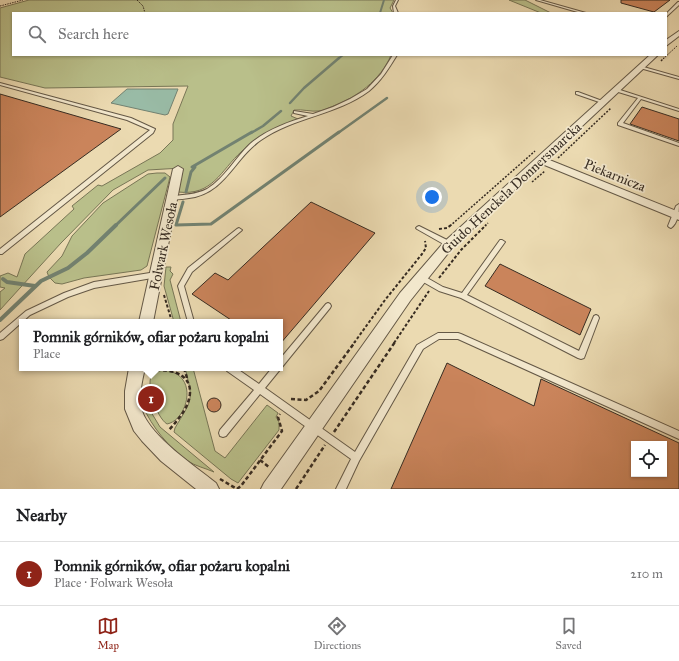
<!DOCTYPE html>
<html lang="en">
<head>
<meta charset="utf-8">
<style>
	body { margin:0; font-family:"IM FELL Great Primer",serif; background:#f6f6f6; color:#202124 }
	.controls { position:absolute; right:12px; bottom:12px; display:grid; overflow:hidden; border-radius:0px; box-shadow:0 1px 3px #0004 }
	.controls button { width:36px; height:36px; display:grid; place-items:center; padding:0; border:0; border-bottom:1px solid #e0e0e0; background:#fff; color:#202124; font:20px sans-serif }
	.you { position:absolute; left:432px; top:197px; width:14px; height:14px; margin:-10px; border:3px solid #fff; border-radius:50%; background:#1a73e8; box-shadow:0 0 0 6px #1a73e833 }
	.badge { display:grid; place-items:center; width:26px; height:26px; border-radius:50%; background:#8f2418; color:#fff; font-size:13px; font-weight:700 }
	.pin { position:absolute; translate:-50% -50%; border:2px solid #fff; box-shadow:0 1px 4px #0006 }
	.popup { position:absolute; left:19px; top:319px; width:264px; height:52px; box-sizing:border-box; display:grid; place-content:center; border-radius:0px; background:#fff; filter:drop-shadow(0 1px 3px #0005); font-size:13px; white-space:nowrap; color:#757577 }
	.popup b { font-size:15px; color:#202124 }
	.popup::after { content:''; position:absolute; left:50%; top:100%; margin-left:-8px; border:8px solid transparent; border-top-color:#fff }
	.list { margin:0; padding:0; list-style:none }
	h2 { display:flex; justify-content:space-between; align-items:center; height:52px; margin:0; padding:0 16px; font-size:17px }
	h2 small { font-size:13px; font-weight:400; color:#757577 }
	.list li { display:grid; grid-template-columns:26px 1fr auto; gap:12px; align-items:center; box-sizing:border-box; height:64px; padding:0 16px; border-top:1px solid #e0e0e0 }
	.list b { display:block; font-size:15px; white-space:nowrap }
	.list p { margin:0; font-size:13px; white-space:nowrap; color:#757577 }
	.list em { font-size:13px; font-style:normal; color:#757577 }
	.icon { flex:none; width:22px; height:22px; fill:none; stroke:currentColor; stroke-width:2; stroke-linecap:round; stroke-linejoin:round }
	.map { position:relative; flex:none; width:679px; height:489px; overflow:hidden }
	.search { position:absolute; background:#fff; box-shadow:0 1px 3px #0004; left:12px; right:12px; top:12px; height:44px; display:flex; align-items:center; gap:10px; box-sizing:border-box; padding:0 14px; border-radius:0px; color:#757577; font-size:15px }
	.sheet { height:116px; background:#fff }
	nav { display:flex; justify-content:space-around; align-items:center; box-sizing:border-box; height:56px; border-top:1px solid #e0e0e0; background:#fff; font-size:11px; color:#757577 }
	nav a { display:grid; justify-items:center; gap:2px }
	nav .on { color:#8f2418 }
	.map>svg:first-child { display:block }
	.green { fill:#b9bf8a; stroke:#787656 }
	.water { fill:#99bba6; stroke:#728271 }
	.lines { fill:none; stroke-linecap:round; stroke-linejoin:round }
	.stream-far3 { stroke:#728271; stroke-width:2 }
	.stream-far2 { stroke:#728271; stroke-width:2.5 }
	.stream-far1 { stroke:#728271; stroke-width:3 }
	.stream { stroke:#728271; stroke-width:4 }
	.building { fill:#ca845b; stroke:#372c22; fill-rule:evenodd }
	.service-casing { stroke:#645846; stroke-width:2 }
	.minor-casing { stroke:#645846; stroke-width:2 }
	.path-far3 { stroke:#372c22; stroke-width:1; stroke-dasharray:1.5 1; stroke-linecap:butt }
	.path-far2 { stroke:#372c22; stroke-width:1.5; stroke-dasharray:2 1.5; stroke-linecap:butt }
	.path-far1 { stroke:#372c22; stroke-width:2; stroke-dasharray:3 2; stroke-linecap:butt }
	.path { stroke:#372c22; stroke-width:2.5; stroke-dasharray:4 2.5; stroke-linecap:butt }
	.service { fill:#f2e7cc; fill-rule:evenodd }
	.minor { fill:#f2e7cc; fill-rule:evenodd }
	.labels { text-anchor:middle; stroke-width:3.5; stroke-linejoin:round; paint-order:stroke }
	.street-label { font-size:14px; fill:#372c22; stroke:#f2e7cc }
</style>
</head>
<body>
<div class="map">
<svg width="679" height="489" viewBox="0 0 679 489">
	<rect width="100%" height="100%" fill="#ebdab1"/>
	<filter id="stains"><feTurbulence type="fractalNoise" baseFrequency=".005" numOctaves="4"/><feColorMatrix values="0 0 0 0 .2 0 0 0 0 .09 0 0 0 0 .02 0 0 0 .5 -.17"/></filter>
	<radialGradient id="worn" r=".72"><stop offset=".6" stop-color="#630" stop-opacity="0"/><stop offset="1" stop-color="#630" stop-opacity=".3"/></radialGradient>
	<g class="green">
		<path d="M29,0H394L390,8L393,13H13V55H391C381,80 356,98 331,107C328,108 323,111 319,111C311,112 303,109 294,110L291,116L298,119C276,128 260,134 242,151C220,171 213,196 178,192L182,168L148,170L113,190L61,243L0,310V292L5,288L0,287V276L8,273L17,277L25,254L74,209L72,206L98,185L102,186L160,153L173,140V124L188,86L45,88L0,77V8Z"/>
		<polygon points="509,0 525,0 551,13 541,13"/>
		<polygon points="157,173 165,173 170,177 147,266 141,270 84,278 62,284 55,283 49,277 47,272 62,256 72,236 103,203 148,174"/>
		<polygon points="166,267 171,267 170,271 173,274 170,280 181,322 174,322 164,286"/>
		<path d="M185,368H193L215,451L225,458L267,405L278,413L276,417L279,422V430L238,483L231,479L174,432L175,428C192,399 194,402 185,368Z"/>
		<path d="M168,370C174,373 179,374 183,380C193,394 183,421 167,424C157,418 144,383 153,373C156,369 163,370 168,370Z"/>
		<path d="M143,406L151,412L160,427L214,472C205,468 195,466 188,461C170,449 151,426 143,406Z"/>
	</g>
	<polygon class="water" points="127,89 178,89 168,114 165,115 111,103"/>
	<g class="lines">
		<g class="stream-far3">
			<polyline points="380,13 384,0"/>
			<polyline points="338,59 343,55"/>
		</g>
		<g class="stream-far2">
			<polyline points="290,103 304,88 339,58"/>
			<polyline points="251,133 263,126 281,111"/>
			<polyline points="338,133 387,98"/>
		</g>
		<g class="stream-far1">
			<polyline points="192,167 252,132"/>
			<polyline points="186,192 191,172 195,167"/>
			<polyline points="183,202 176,225 211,224 339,132"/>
			<polyline points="115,226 165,178"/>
		</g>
		<g class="stream">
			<polyline points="3,279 7,282 35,286"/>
			<polyline points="0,320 41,281 68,268 87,253 116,225"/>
		</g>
	</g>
	<g class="building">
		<polygon points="621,0 670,0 654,12 621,3"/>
		<polygon points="0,94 121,129 0,217"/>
		<polygon points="642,107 679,119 679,141 630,124"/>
		<polygon points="311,202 375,233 280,344 280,322 234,322 192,294 215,273 228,280"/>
		<polygon points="500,264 591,309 580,335 485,286"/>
		<path d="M447,363L534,406L541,379L679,443V489H391ZM634,444H664V474H634Z"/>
		<circle cx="214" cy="405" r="7"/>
	</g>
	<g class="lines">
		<defs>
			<g id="service">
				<polygon points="396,0 398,0 395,6 398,13 394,13 393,6"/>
				<polygon points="536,0 540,0 586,13 581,13"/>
				<polygon points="678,2 679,2 679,5 666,17 666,14"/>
				<path d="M393,55H397C389,68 381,81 369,91C337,115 294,117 261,140C234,158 226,193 189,198C183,199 177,200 171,199L170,198L171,197C184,194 196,195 207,189C225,178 235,158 250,144C266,130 288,122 308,116L294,113V111L313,114L333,107L350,99L367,89L381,74Z"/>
				<polygon points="640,66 679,77 679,79 640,68"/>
				<polygon points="0,83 131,118 155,129 153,133 2,254 0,254 0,249 150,130 127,120 0,85"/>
				<polygon points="615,89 617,89 679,109 679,111 641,99 623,123 679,143 679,146 618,125 618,123 638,98 615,91"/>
				<polygon points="576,92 578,92 605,102 602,103 576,94"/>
				<path d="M679,204C679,212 678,223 671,228L669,227L668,226L676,206Z"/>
				<polygon points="419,226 451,242 452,244 451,246 447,246 417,229 416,228 417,227"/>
				<polygon points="239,228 242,230 241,231 192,272 184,286 194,322 188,322 178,286 179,284 188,268 237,229"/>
				<polygon points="500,240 502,240 505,242 467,295 579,351 594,316 596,315 598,316 599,318 584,358 581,359 578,358 461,298 439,291 418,279 417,277 418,275 422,275 443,287 462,293"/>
				<polygon points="156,272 158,273 159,275 158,277 94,288 68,297 30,315 3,339 0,340 0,333 26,311 64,293 94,282"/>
				<polygon points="328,303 330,304 331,306 330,308 265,388 355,452 417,345 438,333 458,333 461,334 679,431 679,439 458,339 439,339 423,349 359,461 346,489 336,489 351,459 260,394 226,436 223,437 220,436 219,433 220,430 254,390 227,371 226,368 236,368 259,384 272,368 280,368 280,359 326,304"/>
			</g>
			<g id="minor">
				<polygon points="679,31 679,36 666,46 666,40"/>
				<polygon points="650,55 658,55 547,159 679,212 679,220 542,164 453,247 410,301 281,489 261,489 264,483 400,293 445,241"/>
				<polygon points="178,166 183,169 153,322 139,322 173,169"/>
				<path d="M129,368H145C142,381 138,397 142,411C151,437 195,466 216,483L219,489H196L161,461L142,441L134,431L125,409V391Z"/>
			</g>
		</defs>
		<use href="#service" class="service-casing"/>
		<use href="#minor" class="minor-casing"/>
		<g class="path-far3">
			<polyline points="137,0 143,6 145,13"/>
			<polyline points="0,6 23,0"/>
			<polyline points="663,59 677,46"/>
		</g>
		<g class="path-far2">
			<polyline points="661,61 664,58"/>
			<polyline points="558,158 611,108"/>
			<polyline points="532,182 545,171"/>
			<polyline points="450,226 535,151"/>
			<polyline points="485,226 488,223"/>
		</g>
		<g class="path-far1">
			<polyline points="439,229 447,228 451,225"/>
			<polyline points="439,278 461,250 486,225"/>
			<polyline points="164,295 172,322"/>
			<polyline points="354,343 385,300 422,254 426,248 425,241"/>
			<polyline points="394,343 429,291"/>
		</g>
		<g class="path">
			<polyline points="184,368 187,378"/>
			<path d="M150,371C173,367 199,376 187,405C183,414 176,422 169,430"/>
			<polyline points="291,399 306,400 319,391 355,342"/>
			<polyline points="334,432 395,342"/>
			<polyline points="260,460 270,468"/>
			<polyline points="220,479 237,489"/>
			<polyline points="237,489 241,486 282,431 278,417 280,414"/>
			<polyline points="296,489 325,445"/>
		</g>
		<use href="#service" class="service"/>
		<use href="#minor" class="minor"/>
	</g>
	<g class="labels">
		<g class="street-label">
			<text transform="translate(615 175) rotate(22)" y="5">Piekarnicza</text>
			<text transform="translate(511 188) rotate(-43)" y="5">Guido Henckela Donnersmarcka</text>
			<text transform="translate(163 246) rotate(-78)" y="5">Folwark Wesoła</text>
		</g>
	</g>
	<rect width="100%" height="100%" filter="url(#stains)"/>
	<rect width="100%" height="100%" fill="url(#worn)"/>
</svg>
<div class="controls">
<button><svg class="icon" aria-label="locate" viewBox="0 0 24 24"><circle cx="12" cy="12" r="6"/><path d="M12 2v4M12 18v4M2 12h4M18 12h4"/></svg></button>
</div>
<div class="you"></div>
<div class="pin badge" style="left:151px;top:399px">1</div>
<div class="popup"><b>Pomnik górników, ofiar pożaru kopalni</b>Place</div>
<div class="search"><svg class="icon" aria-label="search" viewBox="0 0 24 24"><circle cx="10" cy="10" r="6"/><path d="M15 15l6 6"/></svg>Search here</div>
</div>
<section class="sheet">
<h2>Nearby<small></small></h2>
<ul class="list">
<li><span class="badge">1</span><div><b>Pomnik górników, ofiar pożaru kopalni</b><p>Place · Folwark Wesoła</p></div><em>210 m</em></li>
</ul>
</section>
<nav>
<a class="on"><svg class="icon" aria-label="map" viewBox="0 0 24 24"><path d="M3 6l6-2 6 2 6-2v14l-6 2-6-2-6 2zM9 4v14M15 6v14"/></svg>Map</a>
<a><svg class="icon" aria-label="directions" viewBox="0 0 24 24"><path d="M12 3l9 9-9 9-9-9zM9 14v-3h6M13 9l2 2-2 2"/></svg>Directions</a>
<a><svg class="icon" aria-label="saved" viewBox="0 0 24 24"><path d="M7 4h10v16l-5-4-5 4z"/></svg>Saved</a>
</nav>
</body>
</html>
